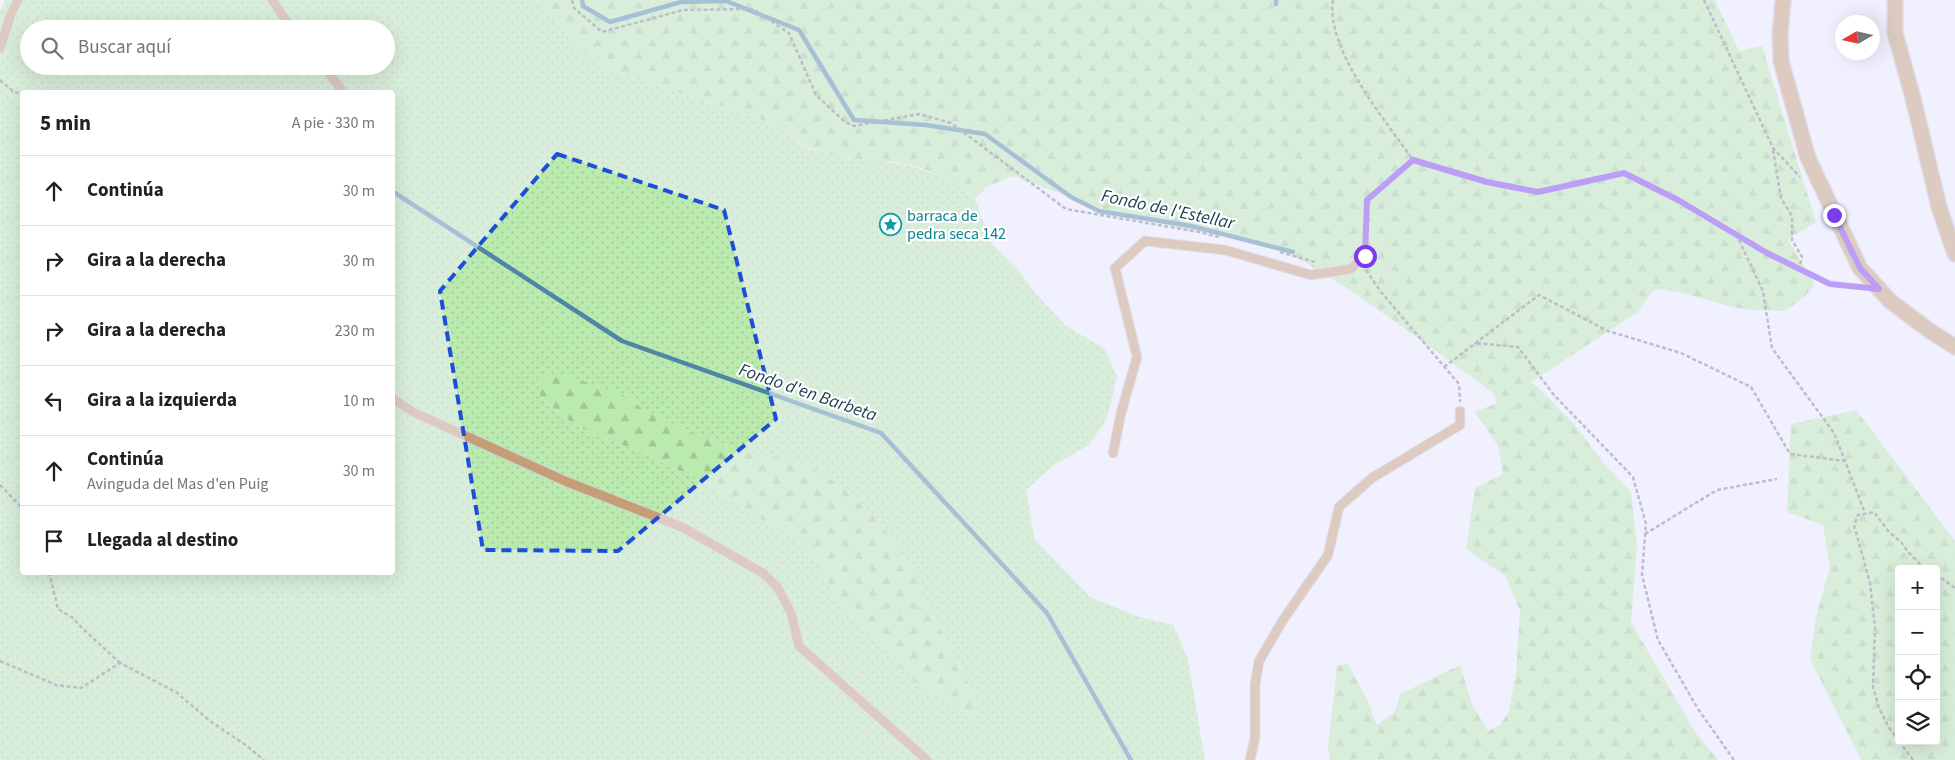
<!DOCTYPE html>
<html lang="es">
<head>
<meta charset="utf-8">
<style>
	body { margin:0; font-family:"Source Sans 3",sans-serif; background:#f6f6f6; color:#202124 }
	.controls { position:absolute; right:15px; bottom:15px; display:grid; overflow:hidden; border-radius:5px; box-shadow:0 5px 20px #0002 }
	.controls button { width:45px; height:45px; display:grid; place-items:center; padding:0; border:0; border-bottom:1px solid #e0e0e0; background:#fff; color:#202124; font:25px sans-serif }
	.compass { position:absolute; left:1835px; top:15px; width:45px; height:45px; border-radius:50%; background:#fff; box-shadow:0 5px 20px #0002; rotate:261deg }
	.stop { position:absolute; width:15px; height:15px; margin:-11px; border:4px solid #7c3aed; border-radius:50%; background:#fff }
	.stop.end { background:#7c3aed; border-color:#fff; box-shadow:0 1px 5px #0008 }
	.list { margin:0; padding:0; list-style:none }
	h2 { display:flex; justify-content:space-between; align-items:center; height:65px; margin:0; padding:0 20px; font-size:21px }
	h2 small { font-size:16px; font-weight:400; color:#757577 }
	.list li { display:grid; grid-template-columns:32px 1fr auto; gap:15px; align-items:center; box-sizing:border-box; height:70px; padding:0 20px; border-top:1px solid #e0e0e0 }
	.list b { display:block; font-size:19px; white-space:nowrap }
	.list p { margin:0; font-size:16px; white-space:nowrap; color:#757577 }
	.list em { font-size:16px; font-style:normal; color:#757577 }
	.icon { flex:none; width:28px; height:28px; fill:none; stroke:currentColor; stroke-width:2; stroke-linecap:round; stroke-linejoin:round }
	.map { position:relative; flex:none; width:1955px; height:760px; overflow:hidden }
	.search { position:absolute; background:#fff; box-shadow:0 5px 20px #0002; left:20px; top:20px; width:375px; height:55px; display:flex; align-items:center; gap:12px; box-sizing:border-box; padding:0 18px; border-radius:28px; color:#757577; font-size:19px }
	.panel { position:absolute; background:#fff; box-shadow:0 5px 20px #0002; left:20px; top:90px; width:375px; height:485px; border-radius:5px }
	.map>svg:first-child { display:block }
	.grass { fill:url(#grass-dots); fill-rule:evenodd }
	.forest { fill:url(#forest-firs); fill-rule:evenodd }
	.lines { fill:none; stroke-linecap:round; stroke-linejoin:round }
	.stream { stroke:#4f86a4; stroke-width:4.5 }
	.service-casing { stroke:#cfcedc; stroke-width:11 }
	.minor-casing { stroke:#cfcedc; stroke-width:18 }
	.path { stroke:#807e8a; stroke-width:2.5; stroke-dasharray:4 2.5; stroke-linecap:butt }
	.service { stroke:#c59d76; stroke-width:9 }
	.minor { stroke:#c59d76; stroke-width:15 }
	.route { stroke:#7c3aed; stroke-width:6 }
	.marked { fill:none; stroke:#1d4ed8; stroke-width:4; stroke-dasharray:10 6; stroke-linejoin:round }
	.labels { text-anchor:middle; stroke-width:4.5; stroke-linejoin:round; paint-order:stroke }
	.culture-label { font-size:16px; fill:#0d838f; stroke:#fff; text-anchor:start }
	.water-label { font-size:18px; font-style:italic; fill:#1b3e50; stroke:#fff }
</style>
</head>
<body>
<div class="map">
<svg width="1955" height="760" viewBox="0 0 1955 760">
	<defs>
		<pattern id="grass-dots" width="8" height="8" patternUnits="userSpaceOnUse" patternTransform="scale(1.25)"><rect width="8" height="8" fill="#bbeaaf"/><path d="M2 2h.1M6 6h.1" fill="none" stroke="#a0c896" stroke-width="1.8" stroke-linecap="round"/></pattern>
		<pattern id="forest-firs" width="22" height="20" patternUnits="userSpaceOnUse" patternTransform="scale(1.25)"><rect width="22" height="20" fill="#bbeaaf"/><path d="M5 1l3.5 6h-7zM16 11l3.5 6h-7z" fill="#a0c896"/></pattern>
	</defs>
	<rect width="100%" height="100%" fill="#f1f0ff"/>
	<path class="grass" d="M5,0H537L549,9L574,44L590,60L612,70L760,119L780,128L806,148L851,160L906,164L946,178L957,184L975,199L991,243L1016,267L1037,295L1066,326L1104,348L1117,376L1107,419L1089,445L1054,465L1026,490L1034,538L1090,597L1140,617L1173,625L1188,659L1205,760H0V11ZM29,29H386V66H29ZM22,92H392V572H22ZM540,397H627L646,411L686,430L746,452L788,458L807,464L846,489L881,523L914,575L924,599L974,694L976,717L956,705L935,695L884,650L838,601L804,541L763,520L703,483L662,462L642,452L597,436L575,425Z"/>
	<g class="forest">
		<polygon points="537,0 1715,0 1739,51 1762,46 1816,222 1788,239 1815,285 1804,297 1785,311 1753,310 1732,307 1679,292 1659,289 1651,293 1638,312 1531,382 1541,390 1574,424 1604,464 1631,492 1637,545 1631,622 1695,732 1718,760 1330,760 1328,747 1337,666 1348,663 1369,704 1377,725 1395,712 1400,694 1460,665 1472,704 1488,731 1500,725 1509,711 1516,674 1520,610 1505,576 1466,549 1475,488 1503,474 1498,446 1475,412 1497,403 1493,393 1407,330 1345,287 1281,248 1118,215 1013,176 986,187 975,199 957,184 946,178 916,166 896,162 874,163 840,158 806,147 780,128 760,119 612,70 590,60 574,44 549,9"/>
		<polygon points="562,374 604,388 627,397 646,411 686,430 746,452 788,458 807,464 846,489 881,523 914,575 924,599 974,694 976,718 956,705 935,695 915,682 899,666 838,601 804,541 763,520 703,483 662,462 642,452 597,436 575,425 540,397 541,376"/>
		<path d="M1856,410L1955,541V760H1861L1810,659L1816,617L1830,567L1823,525L1787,512L1791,424ZM1899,569H1936V741H1899Z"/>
	</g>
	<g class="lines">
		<g class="stream">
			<polyline points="582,0 583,6 610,22 681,2 726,1 799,30 854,120 926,125 985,134 1071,197 1099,211 1191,226 1293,252"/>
			<polyline points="1276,0 1276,4"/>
			<polyline points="392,191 622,341 881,433 1047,613 1131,760"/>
		</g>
		<defs>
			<g id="service">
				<polyline points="272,0 292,29"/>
				<polyline points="0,48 11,14 18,0"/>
				<polyline points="324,66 343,92"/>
				<polyline points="392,398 413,412 565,481 682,527 763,573 778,588 791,613 799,646 927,760"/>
				<polyline points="1113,453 1121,413 1137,357 1115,268 1145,241 1225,250 1311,275 1351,269 1359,261"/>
				<polyline points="1250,760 1255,738 1255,685 1259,661 1283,620 1328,555 1339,507 1372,478 1460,425 1460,411"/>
			</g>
			<g id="minor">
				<polyline points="1783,0 1780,34 1781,61 1808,158 1860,268 1890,301 1930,331 1955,347"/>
				<polyline points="1895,0 1895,33 1913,98 1939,207 1955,254"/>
			</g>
		</defs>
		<use href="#service" class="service-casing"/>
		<use href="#minor" class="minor-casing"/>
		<g class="path">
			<polyline points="572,0 574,8 602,32 683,10 753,9 789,33 816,95 845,122 854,126 919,114 951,123 1066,209 1199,232 1219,237"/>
			<path d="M1333,0C1325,49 1386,121 1413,160"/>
			<polyline points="1704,0 1773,148 1800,177"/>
			<polyline points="0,80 14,92 22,94"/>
			<polyline points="1773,150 1781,198 1792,216 1792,240 1802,257 1799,269"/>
			<polyline points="1736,234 1763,291 1772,348 1834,433 1845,461"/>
			<polyline points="1280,252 1315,262"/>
			<polyline points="1365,252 1367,200 1413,160 1487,182 1538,192 1624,173 1678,200 1767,253 1830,284 1858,287"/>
			<polyline points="1366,270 1381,292 1459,384 1460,402"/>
			<polyline points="1477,343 1518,347 1554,395 1633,477 1646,524 1642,575 1658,640 1698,709 1734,760"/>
			<polyline points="1444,367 1539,295 1608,331 1681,353 1751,387 1790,454 1845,461 1865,513"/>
			<polyline points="0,485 22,508"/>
			<polyline points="1645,534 1717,490 1777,479"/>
			<polyline points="49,572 58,609 73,618 82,628 120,663"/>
			<polyline points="1936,574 1955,588"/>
			<polyline points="0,661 56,685 81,688 120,663 176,692 210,721 247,746 264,760"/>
			<polyline points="1899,741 1888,726 1879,708 1873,687 1875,628 1870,583 1854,525 1858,515 1874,512 1889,532 1901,542 1909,553 1925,569"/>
			<polyline points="1899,741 1913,760"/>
		</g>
		<use href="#service" class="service"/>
		<use href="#minor" class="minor"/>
	</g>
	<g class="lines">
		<polyline class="route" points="1365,256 1367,200 1413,160 1487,182 1538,192 1624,173 1678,200 1767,253 1830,284 1879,289 1860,268 1834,215"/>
	</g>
	<path d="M0 0H1955V760H0ZM557,154L724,210L776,419L618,551L483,550L440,291Z" fill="#f1f0ff" fill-opacity=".55" fill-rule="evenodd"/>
	<path class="marked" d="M557,154L724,210L776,419L618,551L483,550L440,291Z"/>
	<defs>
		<symbol id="sight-ring" viewBox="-11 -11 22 22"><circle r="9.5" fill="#fff" stroke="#0f9aa8" stroke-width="1.5"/><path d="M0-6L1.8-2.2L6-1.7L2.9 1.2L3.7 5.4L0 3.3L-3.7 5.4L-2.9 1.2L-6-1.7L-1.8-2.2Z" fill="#0f9aa8"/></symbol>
	</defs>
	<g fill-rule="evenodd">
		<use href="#sight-ring" x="878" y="212" width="25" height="25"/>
	</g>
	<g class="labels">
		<g class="culture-label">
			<text x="907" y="221">barraca de<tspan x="907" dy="18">pedra seca 142</tspan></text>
		</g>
		<g class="water-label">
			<text transform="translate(1168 209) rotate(12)" y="6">Fondo de l'Estellar</text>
			<text transform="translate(808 392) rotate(19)" y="6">Fondo d'en Barbeta</text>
		</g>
	</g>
</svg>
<div class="controls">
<button>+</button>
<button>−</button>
<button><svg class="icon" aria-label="locate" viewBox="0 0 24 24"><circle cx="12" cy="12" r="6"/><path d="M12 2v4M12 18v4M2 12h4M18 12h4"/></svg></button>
<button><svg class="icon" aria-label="layers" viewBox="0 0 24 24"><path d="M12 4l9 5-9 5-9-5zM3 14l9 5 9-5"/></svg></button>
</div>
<svg class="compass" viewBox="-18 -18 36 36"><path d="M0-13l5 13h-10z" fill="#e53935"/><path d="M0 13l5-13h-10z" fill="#757577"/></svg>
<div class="stop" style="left:1365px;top:256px"></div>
<div class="stop end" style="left:1834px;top:215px"></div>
<div class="search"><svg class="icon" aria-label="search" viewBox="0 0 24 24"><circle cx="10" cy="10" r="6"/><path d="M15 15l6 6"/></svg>Buscar aquí</div>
<section class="panel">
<h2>5 min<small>A pie · 330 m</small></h2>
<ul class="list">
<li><svg class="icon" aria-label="ahead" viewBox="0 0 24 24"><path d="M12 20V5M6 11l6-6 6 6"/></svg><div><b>Continúa</b></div><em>30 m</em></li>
<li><svg class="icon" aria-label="right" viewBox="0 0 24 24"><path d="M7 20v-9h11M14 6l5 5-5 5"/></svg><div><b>Gira a la derecha</b></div><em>30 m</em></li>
<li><svg class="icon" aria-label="right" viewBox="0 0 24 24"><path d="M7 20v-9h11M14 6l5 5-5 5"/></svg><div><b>Gira a la derecha</b></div><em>230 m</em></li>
<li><svg class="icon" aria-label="left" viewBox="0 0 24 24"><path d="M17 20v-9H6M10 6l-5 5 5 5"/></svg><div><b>Gira a la izquierda</b></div><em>10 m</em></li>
<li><svg class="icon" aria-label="ahead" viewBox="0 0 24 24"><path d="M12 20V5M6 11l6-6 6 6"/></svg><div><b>Continúa</b><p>Avinguda del Mas d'en Puig</p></div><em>30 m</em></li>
<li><svg class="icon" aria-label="arrive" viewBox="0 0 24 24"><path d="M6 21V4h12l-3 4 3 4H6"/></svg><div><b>Llegada al destino</b></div></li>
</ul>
</section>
</div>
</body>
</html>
